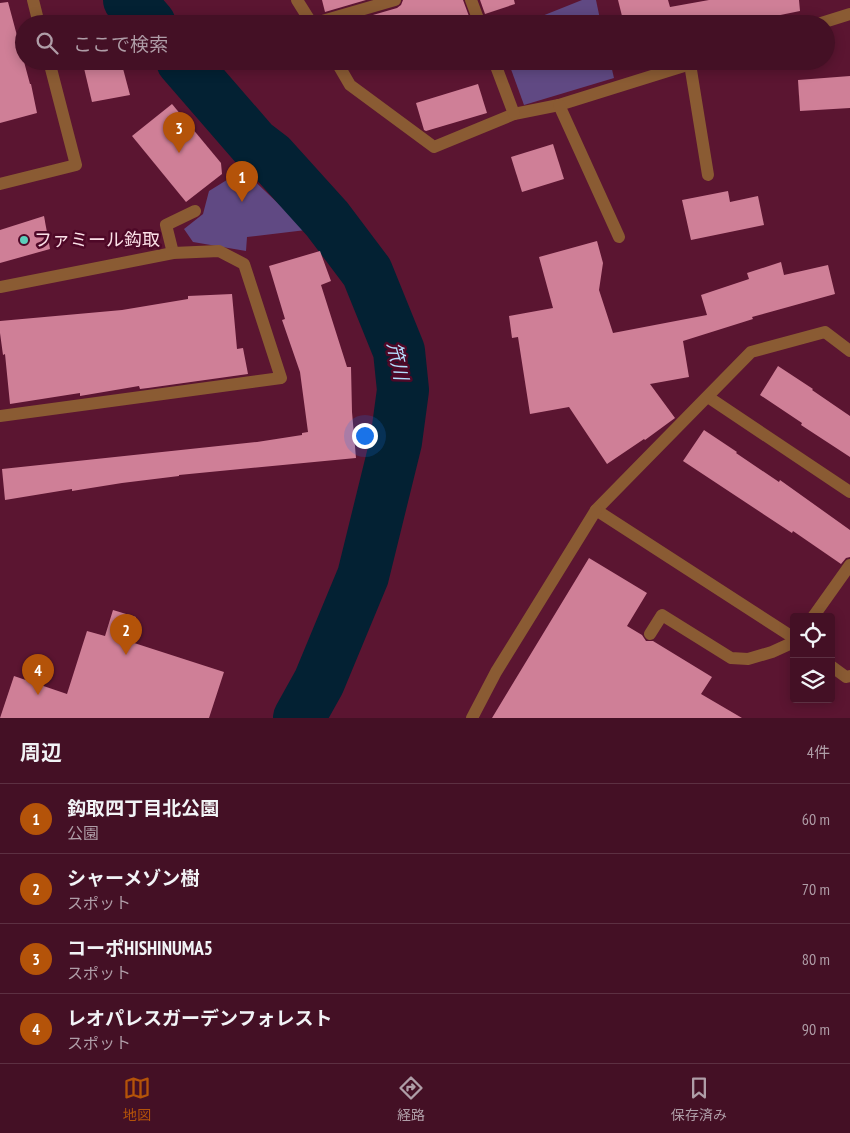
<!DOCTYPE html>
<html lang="ja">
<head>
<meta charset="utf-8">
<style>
	body { margin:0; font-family:"PT Sans Narrow","Noto Sans JP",sans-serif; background:#4e1e32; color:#f1f3f6 }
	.controls { position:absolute; right:15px; bottom:15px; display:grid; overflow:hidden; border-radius:5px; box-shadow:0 2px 12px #0003 }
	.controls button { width:45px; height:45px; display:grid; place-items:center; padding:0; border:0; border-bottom:1px solid #5c3042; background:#441025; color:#f1f3f6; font:25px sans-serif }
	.you { position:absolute; left:364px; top:435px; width:18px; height:18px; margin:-12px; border:4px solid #fff; border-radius:50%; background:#1a73e8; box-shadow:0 0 0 8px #1a73e833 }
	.badge { display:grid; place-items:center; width:32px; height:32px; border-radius:50%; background:#b45309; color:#fff; font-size:16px; font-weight:700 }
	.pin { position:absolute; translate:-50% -41px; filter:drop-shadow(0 1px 2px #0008) }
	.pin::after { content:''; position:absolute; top:26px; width:18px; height:15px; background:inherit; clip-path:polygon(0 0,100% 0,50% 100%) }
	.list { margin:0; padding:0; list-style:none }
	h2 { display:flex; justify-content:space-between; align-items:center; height:65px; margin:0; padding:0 20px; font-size:21px }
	h2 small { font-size:16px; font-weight:400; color:#af9da7 }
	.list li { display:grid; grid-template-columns:32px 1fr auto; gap:15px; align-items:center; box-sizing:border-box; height:70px; padding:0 20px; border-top:1px solid #5c3042 }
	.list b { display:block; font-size:19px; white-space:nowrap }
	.list p { margin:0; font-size:16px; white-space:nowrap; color:#af9da7 }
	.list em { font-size:16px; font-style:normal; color:#af9da7 }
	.icon { flex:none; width:28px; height:28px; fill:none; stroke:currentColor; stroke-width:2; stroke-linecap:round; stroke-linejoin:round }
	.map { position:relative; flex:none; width:850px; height:718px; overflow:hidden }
	.search { position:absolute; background:#441025; box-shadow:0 2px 12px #0003; left:15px; right:15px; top:15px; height:55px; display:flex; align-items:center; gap:12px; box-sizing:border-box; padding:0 18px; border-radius:28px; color:#af9da7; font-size:19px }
	.sheet { height:345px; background:#441025 }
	nav { display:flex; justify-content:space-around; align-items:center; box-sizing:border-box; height:70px; border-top:1px solid #5c3042; background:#441025; font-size:14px; color:#af9da7 }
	nav a { display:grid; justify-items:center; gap:2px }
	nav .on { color:#b45309 }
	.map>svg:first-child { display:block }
	.green { fill:#604983 }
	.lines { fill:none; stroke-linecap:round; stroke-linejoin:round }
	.river { stroke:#032133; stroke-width:52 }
	.building { fill:#cf7f97 }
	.minor { stroke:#8a5b33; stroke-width:12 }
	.poi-dot { fill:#5ccebb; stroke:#4e0827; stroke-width:2 }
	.labels { text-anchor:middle; stroke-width:5; stroke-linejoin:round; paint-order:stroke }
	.poi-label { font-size:18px; fill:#fbe0e7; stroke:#4e0827; text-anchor:start }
	.water-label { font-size:19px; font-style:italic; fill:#b4defd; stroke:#4e0827 }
</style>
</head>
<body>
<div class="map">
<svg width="850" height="718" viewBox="0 0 850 718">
	<rect width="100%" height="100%" fill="#5b1531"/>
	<g class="green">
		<polygon points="582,0 596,0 601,24 522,24"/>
		<polygon points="508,61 610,61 614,78 524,105"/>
		<polygon points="243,170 306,230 247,237 246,251 193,242 184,229 203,214 209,191"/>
	</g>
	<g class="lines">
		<g class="river">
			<polyline points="129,0 150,24"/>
			<polyline points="182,61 254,144 271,157 327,219 367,272 399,351 403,390 396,442 363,576 319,682 299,718"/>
		</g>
	</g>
	<g class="building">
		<polygon points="322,0 366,0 325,12"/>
		<polygon points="403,0 463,0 470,19 457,24 342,24 397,8 401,5"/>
		<polygon points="480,0 514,0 515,4 485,14"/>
		<polygon points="618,0 668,0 670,7 709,0 799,0 800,11 751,21 752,24 624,24"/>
		<polygon points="8,2 30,84 31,84 37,113 0,123 0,3"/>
		<polygon points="96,61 121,61 130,95 92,102 83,64"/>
		<polygon points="850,76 850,108 800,111 798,80"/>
		<polygon points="478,84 487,113 426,131 424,130 416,103"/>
		<polygon points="172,104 221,163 222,174 186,202 132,136"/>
		<polygon points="553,144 564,179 522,192 511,157"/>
		<polygon points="728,191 730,202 758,196 764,225 691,240 682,200"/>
		<polygon points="44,216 50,249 0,263 0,230"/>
		<polygon points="597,241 603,263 599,290 613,333 707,315 701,295 749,279 747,273 781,262 784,275 828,265 835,294 752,317 753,319 683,341 689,377 650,384 675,418 645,440 644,439 607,464 569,407 530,414 518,337 512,338 509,316 553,308 539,257"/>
		<polygon points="320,251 331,281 321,285 347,367 351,367 352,412 356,458 179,475 179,476 122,483 72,491 72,489 5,500 2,469 257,442 302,435 302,433 308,432 300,372 282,320 285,319 269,266"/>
		<polygon points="232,294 237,349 243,348 248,374 148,388 140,389 139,386 80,396 80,393 10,404 5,354 3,355 0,333 0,321 122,310 188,299 188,296"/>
		<polygon points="778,366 813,389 812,390 850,416 850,457 801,425 802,423 760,395"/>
		<polygon points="704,430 737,452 736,453 779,482 780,480 850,530 850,557 846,558 841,564 793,531 792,533 683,461"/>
		<polygon points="589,558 647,593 627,626 642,635 646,641 653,641 712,677 701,694 742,718 492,718"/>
		<polygon points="113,610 136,617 128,641 224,672 209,718 0,718 14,676 67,694 87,631 105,636"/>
	</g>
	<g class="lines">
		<g class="minor">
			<polyline points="33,0 39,24"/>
			<polyline points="297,0 312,24"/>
			<polyline points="471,0 480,24"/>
			<polyline points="312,24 395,0"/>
			<polyline points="818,24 850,14"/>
			<polyline points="336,61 350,85 434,147 514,114 559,105 700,61"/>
			<polyline points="494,61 514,114"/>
			<polyline points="690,64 708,175"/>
			<polyline points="559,105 619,237"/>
			<polyline points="0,184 76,165 49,61"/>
			<polyline points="173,253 166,225 195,211"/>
			<polyline points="0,287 173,253 219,251 244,264 281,378 0,416"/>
			<polyline points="708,397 850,492"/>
			<polyline points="813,617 850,565"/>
			<polyline points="650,634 662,615 731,658 748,659 772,652 794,642"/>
			<polyline points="794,638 596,510 751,352 825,332 850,351"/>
			<polyline points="831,666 846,677 850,676"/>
			<polyline points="472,718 496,672 596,510"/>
		</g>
	</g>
	<circle class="poi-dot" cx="24" cy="240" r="5"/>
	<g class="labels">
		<g class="poi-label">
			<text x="34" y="246">ファミール鈎取</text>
		</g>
		<g class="water-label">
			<text transform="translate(398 361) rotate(78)" y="7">笊川</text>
		</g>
	</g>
</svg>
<div class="controls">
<button><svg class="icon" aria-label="locate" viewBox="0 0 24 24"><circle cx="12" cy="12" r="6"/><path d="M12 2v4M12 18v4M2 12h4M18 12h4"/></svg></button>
<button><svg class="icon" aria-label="layers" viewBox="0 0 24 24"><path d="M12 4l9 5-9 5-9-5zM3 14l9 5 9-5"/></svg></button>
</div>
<div class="you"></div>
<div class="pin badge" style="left:242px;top:202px">1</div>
<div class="pin badge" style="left:126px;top:655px">2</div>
<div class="pin badge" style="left:179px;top:153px">3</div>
<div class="pin badge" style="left:38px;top:695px">4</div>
<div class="search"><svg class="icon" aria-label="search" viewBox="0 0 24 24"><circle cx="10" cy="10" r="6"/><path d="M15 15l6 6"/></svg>ここで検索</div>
</div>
<section class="sheet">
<h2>周辺<small>4件</small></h2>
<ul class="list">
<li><span class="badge">1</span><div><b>鈎取四丁目北公園</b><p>公園</p></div><em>60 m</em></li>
<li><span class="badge">2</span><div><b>シャーメゾン樹</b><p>スポット</p></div><em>70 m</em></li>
<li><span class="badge">3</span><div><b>コーポHISHINUMA5</b><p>スポット</p></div><em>80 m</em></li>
<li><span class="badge">4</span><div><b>レオパレスガーデンフォレスト</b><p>スポット</p></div><em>90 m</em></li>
</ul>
</section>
<nav>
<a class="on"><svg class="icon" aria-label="map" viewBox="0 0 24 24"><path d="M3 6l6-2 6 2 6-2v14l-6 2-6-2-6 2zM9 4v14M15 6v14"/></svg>地図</a>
<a><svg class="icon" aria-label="directions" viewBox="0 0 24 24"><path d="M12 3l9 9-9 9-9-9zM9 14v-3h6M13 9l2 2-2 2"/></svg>経路</a>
<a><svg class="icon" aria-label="saved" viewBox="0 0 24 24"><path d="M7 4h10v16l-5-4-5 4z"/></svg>保存済み</a>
</nav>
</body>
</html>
